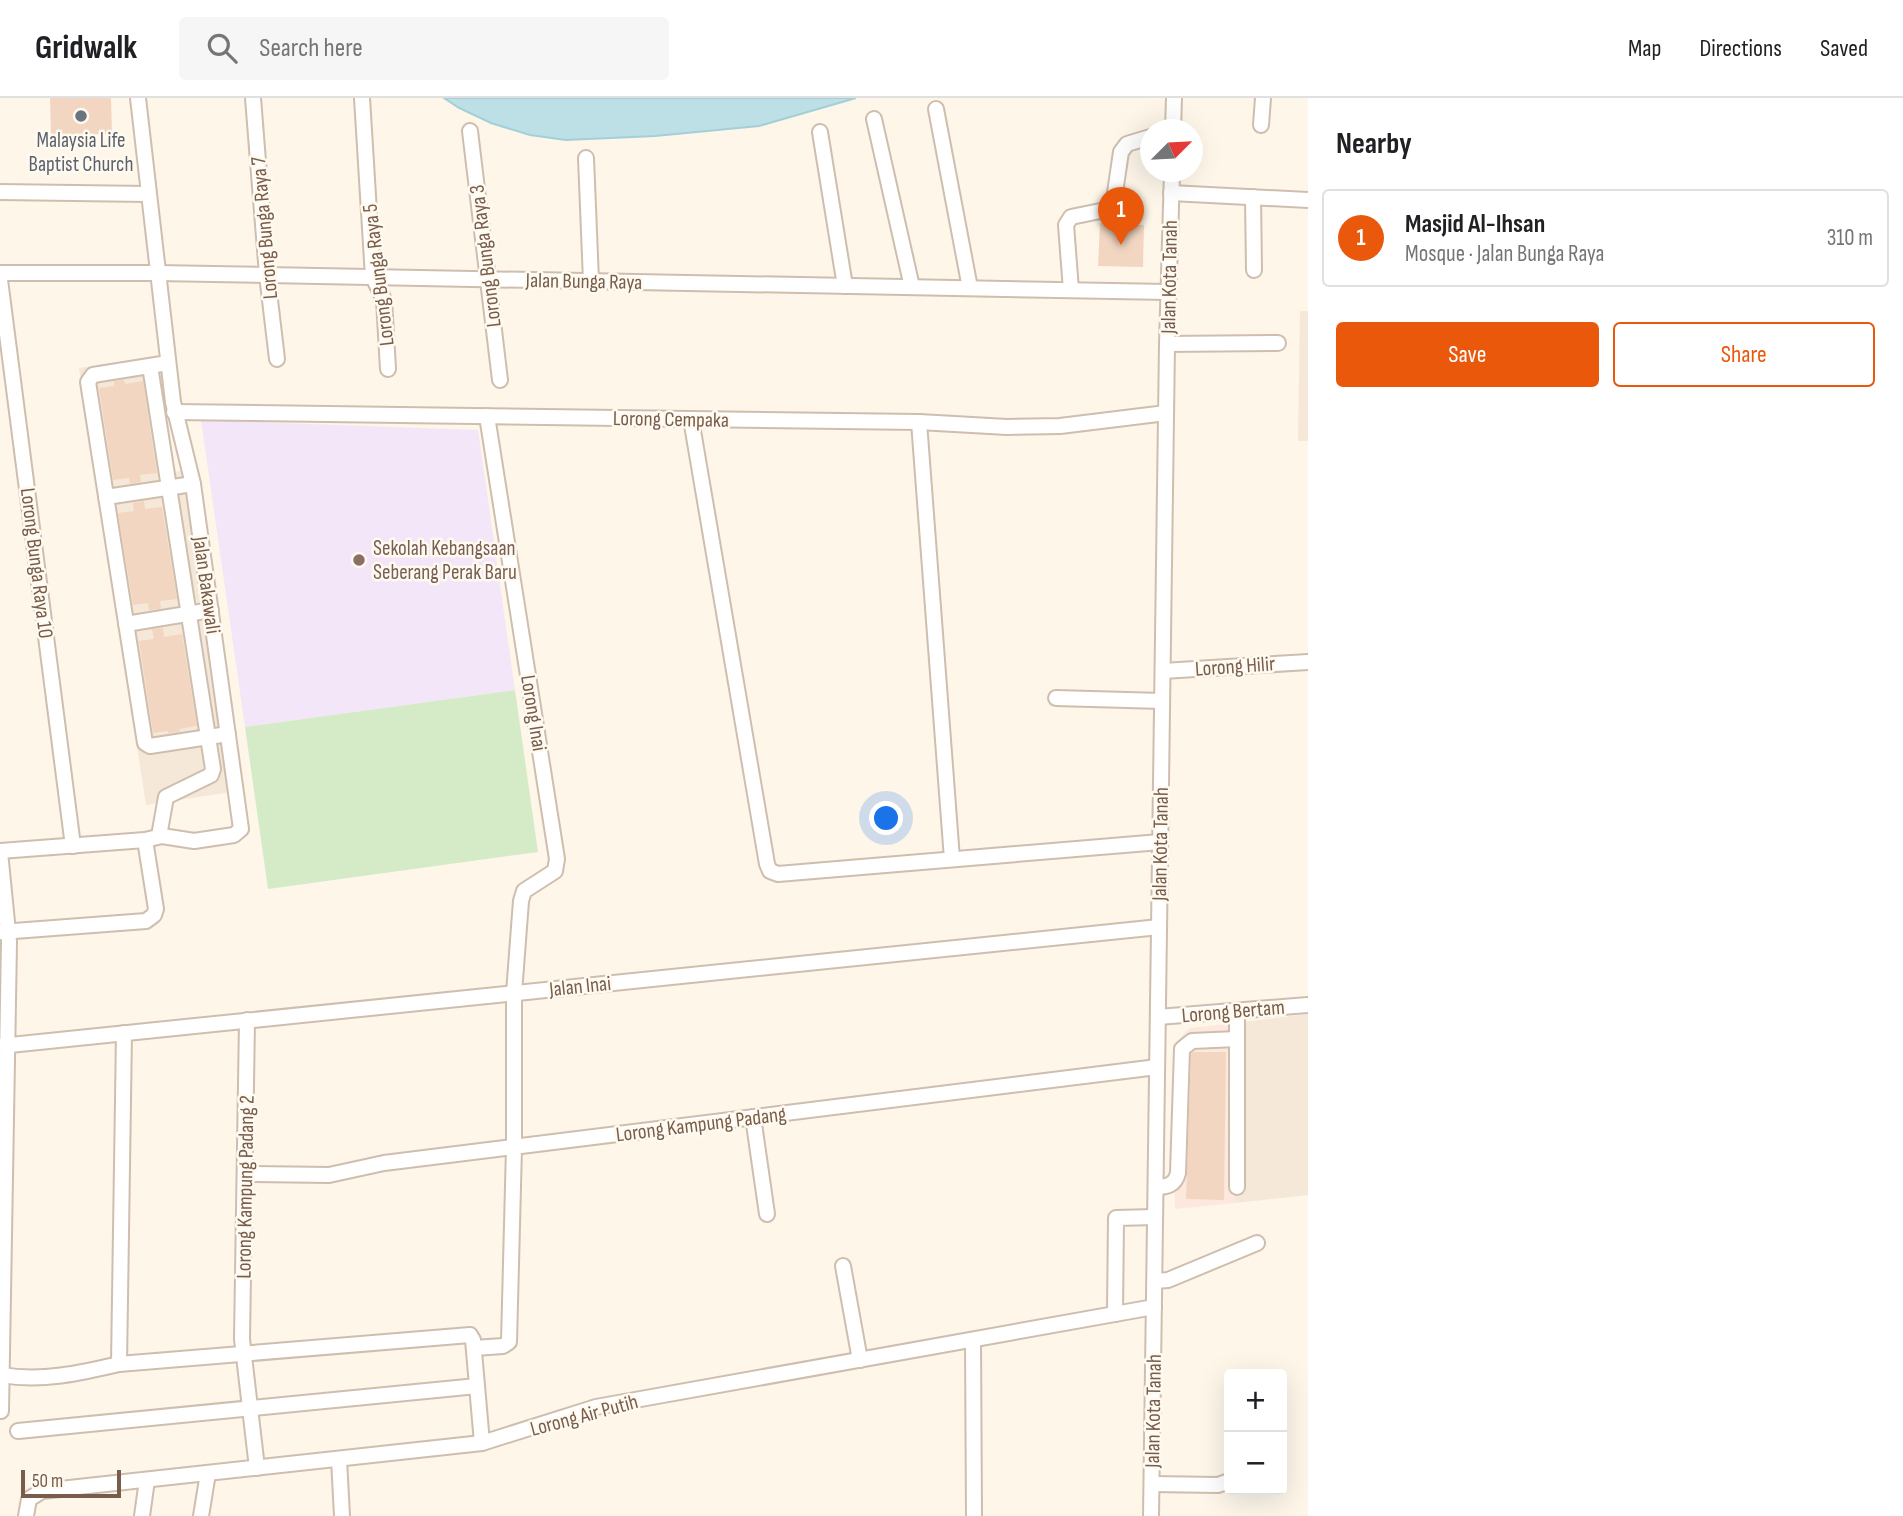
<!DOCTYPE html>
<html lang="en">
<head>
<meta charset="utf-8">
<style>
	body { margin:0; font-family:"Sofia Sans Condensed",sans-serif; background:#f6f6f6; color:#202124 }
	.controls { position:absolute; right:21px; bottom:21px; display:grid; overflow:hidden; border-radius:7px; box-shadow:0 7px 28px #0002 }
	.controls button { width:63px; height:63px; display:grid; place-items:center; padding:0; border:0; border-bottom:2px solid #e0e0e0; background:#fff; color:#202124; font:35px sans-serif }
	.compass { position:absolute; left:1140px; top:21px; width:63px; height:63px; border-radius:50%; background:#fff; box-shadow:0 7px 28px #0002; rotate:66deg }
	.scale { position:absolute; left:21px; bottom:18px; width:100px; box-sizing:border-box; padding-left:7px; border:4px solid #785d4c; border-top:0; font-size:19px; line-height:24px; white-space:nowrap; color:#785d4c; -webkit-text-stroke:5px #fffaf0; paint-order:stroke }
	.you { position:absolute; left:887px; top:721px; width:24px; height:24px; margin:-18px; border:5px solid #fff; border-radius:50%; background:#1a73e8; box-shadow:0 0 0 10px #1a73e833 }
	.badge { display:grid; place-items:center; width:46px; height:46px; border-radius:50%; background:#ea580c; color:#fff; font-size:23px; font-weight:700 }
	.pin { position:absolute; translate:-50% -58px; filter:drop-shadow(0 2px 4px #0008) }
	.pin::after { content:''; position:absolute; top:37px; width:24px; height:21px; background:inherit; clip-path:polygon(0 0,100% 0,50% 100%) }
	.list { margin:0; padding:0; list-style:none }
	h2 { display:flex; justify-content:space-between; align-items:center; height:91px; margin:0; padding:0 28px; font-size:30px }
	h2 small { font-size:23px; font-weight:400; color:#757577 }
	.list li { display:grid; grid-template-columns:46px 1fr auto; gap:21px; align-items:center; box-sizing:border-box; height:98px; margin:0 14px 14px; padding:0 14px; border:2px solid #e0e0e0; border-radius:7px }
	.list b { display:block; font-size:26px; white-space:nowrap }
	.list p { margin:0; font-size:23px; white-space:nowrap; color:#757577 }
	.list em { font-size:23px; font-style:normal; color:#757577 }
	.actions { display:flex; gap:14px; padding:21px 28px }
	.actions a { flex:1; padding:16px 0; border:2px solid #ea580c; border-radius:7px; text-align:center; font-size:24px; color:#ea580c }
	.actions .main { background:#ea580c; color:#fff }
	.icon { flex:none; width:38px; height:38px; fill:none; stroke:currentColor; stroke-width:2; stroke-linecap:round; stroke-linejoin:round }
	.map { position:relative; flex:none; width:1308px; height:1418px; overflow:hidden }
	header { display:flex; align-items:center; gap:42px; box-sizing:border-box; height:98px; padding:0 35px; background:#fff; border-bottom:2px solid #e0e0e0 }
	header strong { font-size:33px }
	nav { display:flex; gap:38px; margin-inline-start:auto; font-size:24px }
	.search { width:490px; height:63px; background:#f6f6f6; display:flex; align-items:center; gap:18px; box-sizing:border-box; padding:0 24px; border-radius:7px; color:#757577; font-size:26px }
	main { display:flex }
	aside { flex:1; background:#fff }
	.map>svg:first-child { display:block }
	.residential { fill:#f5e8d8 }
	.commercial { fill:#fde8dd }
	.education { fill:#f3e6f9 }
	.green { fill:#d5ebc7 }
	.water { fill:#bde0e7; stroke:#a3cfd9; stroke-width:2 }
	.building { fill:#f2d6c1 }
	.lines { fill:none; stroke-linecap:round; stroke-linejoin:round }
	.minor-casing { stroke:#cfbeae; stroke-width:18 }
	.minor { stroke:#fff; stroke-width:14 }
	.worship-dot { fill:#6b7280; stroke:#fffaf0; stroke-width:2.5 }
	.education-dot { fill:#8d6e63; stroke:#fffaf0; stroke-width:2.5 }
	.labels { text-anchor:middle; stroke-width:5; stroke-linejoin:round; paint-order:stroke }
	.worship-label { font-size:21px; fill:#5b616d; stroke:#fffaf0 }
	.street-label { font-size:21px; fill:#785d4c; stroke:#fffaf0 }
	.education-label { font-size:21px; fill:#785e54; stroke:#fffaf0; text-anchor:start }
</style>
</head>
<body>
<header>
<strong>Gridwalk</strong>
<div class="search"><svg class="icon" aria-label="search" viewBox="0 0 24 24"><circle cx="10" cy="10" r="6"/><path d="M15 15l6 6"/></svg>Search here</div>
<nav><a>Map</a><a>Directions</a><a>Saved</a></nav>
</header>
<main>
<div class="map">
<svg width="1308" height="1418" viewBox="0 0 1308 1418">
	<rect width="100%" height="100%" fill="#fdf6e9"/>
	<g class="residential">
		<polygon points="1300,213 1308,213 1308,343 1298,343"/>
		<polygon points="157,258 175,374 182,373 231,694 146,707 79,270"/>
		<polygon points="1308,916 1308,1097 1235,1105 1235,925"/>
	</g>
	<polygon class="commercial" points="1235,925 1235,1105 1175,1111 1173,947 1190,930"/>
	<polygon class="education" points="201,322 478,332 515,592 245,629"/>
	<polygon class="green" points="515,592 538,754 268,791 245,629"/>
	<polygon class="water" points="444,0 856,0 759,28 655,38 566,42 530,37 491,25 459,10"/>
	<g class="building">
		<polygon points="50,0 111,0 112,36 51,37"/>
		<polygon points="1100,125 1144,127 1143,169 1098,168"/>
		<polygon points="124,282 125,286 143,283 157,375 140,377 141,384 130,386 129,380 113,382 99,290 114,288 114,283"/>
		<polygon points="144,403 145,411 162,409 177,501 160,503 161,511 149,512 148,505 133,507 118,415 134,413 133,405"/>
		<polygon points="163,530 164,539 182,536 197,628 179,631 180,634 168,635 168,633 153,635 139,543 154,541 152,531"/>
		<polygon points="1194,954 1226,954 1224,1102 1186,1101 1191,956"/>
	</g>
	<g class="lines">
		<defs>
			<g id="minor">
				<polyline points="253,0 267,177 277,261"/>
				<polyline points="362,0 373,179 384,202 388,271"/>
				<polyline points="936,11 970,190"/>
				<polyline points="874,21 912,189"/>
				<polyline points="1261,27 1263,0"/>
				<polyline points="1173,32 1174,0"/>
				<polyline points="470,33 500,282"/>
				<polyline points="820,34 845,188"/>
				<polyline points="586,60 591,183"/>
				<polyline points="0,94 148,96"/>
				<polyline points="1171,95 1308,102"/>
				<polyline points="1253,99 1254,172"/>
				<polyline points="0,175 157,175 1168,194"/>
				<polyline points="0,182 73,748"/>
				<polyline points="1071,192 1066,127 1071,119 1110,111 1113,108 1121,54 1127,46 1150,39"/>
				<polyline points="1167,246 1278,245"/>
				<polyline points="168,265 93,277 88,284 145,645 150,648 228,636"/>
				<polyline points="150,268 213,671 211,677 166,699 159,738"/>
				<polyline points="174,314 919,324 1007,329 1060,328 1166,315"/>
				<polyline points="691,321 767,766 770,773 778,776 1160,744"/>
				<polyline points="919,324 952,761"/>
				<polyline points="106,399 193,386"/>
				<polyline points="126,526 211,512"/>
				<polyline points="1163,573 1308,564"/>
				<polyline points="1056,600 1162,603"/>
				<polyline points="0,753 145,742 162,738 194,743 234,737 241,731 193,386 173,304 138,0"/>
				<polyline points="0,754 9,844 1,1313"/>
				<polyline points="1,834 146,823 154,817 156,811 145,742"/>
				<polyline points="1237,914 1237,1089"/>
				<polyline points="1158,919 1308,907"/>
				<polyline points="247,922 242,1241 257,1370"/>
				<polyline points="0,948 1159,829"/>
				<polyline points="753,1019 767,1116"/>
				<polyline points="245,1076 329,1077 384,1065 1157,969"/>
				<path d="M1156,1089C1167,1089 1175,1087 1178,1075L1182,951L1192,943L1237,941"/>
				<polyline points="843,1168 860,1262"/>
				<polyline points="1155,1183 1168,1182 1257,1145"/>
				<polyline points="1115,1216 1116,1120 1155,1119"/>
				<polyline points="973,1242 974,1418"/>
				<polyline points="474,1250 503,1248 509,1244 514,1049 514,895 521,803 524,793 555,773 557,761 487,318"/>
				<polyline points="119,1266 124,935"/>
				<path d="M2,1277C41,1284 81,1275 119,1266L470,1237L473,1242L482,1345"/>
				<polyline points="18,1333 477,1288"/>
				<polyline points="339,1361 342,1418"/>
				<polyline points="1152,1386 1218,1387 1229,1383"/>
				<polyline points="26,1418 29,1401 42,1393 482,1345 596,1309 1154,1209"/>
				<polyline points="142,1418 147,1382"/>
				<polyline points="201,1418 208,1375"/>
				<polyline points="1151,1418 1167,246 1172,74"/>
			</g>
		</defs>
		<use href="#minor" class="minor-casing"/>
		<use href="#minor" class="minor"/>
	</g>
	<circle class="worship-dot" cx="81" cy="18" r="7"/>
	<circle class="education-dot" cx="359" cy="462" r="7"/>
	<g class="labels">
		<g class="worship-label">
			<text x="81" y="49">Malaysia Life<tspan x="81" dy="24">Baptist Church</tspan></text>
		</g>
		<g class="street-label">
			<text transform="translate(264 130) rotate(-95)" y="7">Lorong Bunga Raya 7</text>
			<text transform="translate(485 158) rotate(-97)" y="7">Lorong Bunga Raya 3</text>
			<text transform="translate(378 177) rotate(-97)" y="7">Lorong Bunga Raya 5</text>
			<text transform="translate(1169 179) rotate(-89)" y="7">Jalan Kota Tanah</text>
			<text transform="translate(584 183) rotate(1)" y="7">Jalan Bunga Raya</text>
			<text transform="translate(671 321) rotate(1)" y="7">Lorong Cempaka</text>
			<text transform="translate(37 465) rotate(83)" y="7">Lorong Bunga Raya 10</text>
			<text transform="translate(207 487) rotate(82)" y="7">Jalan Bakawali</text>
			<text transform="translate(1235 568) rotate(-4)" y="7">Lorong Hilir</text>
			<text transform="translate(534 615) rotate(81)" y="7">Lorong Inai</text>
			<text transform="translate(1160 746) rotate(-89)" y="7">Jalan Kota Tanah</text>
			<text transform="translate(580 888) rotate(-6)" y="7">Jalan Inai</text>
			<text transform="translate(1233 913) rotate(-5)" y="7">Lorong Bertam</text>
			<text transform="translate(701 1026) rotate(-7)" y="7">Lorong Kampung Padang</text>
			<text transform="translate(245 1089) rotate(-89)" y="7">Lorong Kampung Padang 2</text>
			<text transform="translate(1153 1313) rotate(-89)" y="7">Jalan Kota Tanah</text>
			<text transform="translate(584 1317) rotate(-15)" y="7">Lorong Air Putih</text>
		</g>
		<g class="education-label">
			<text x="373" y="457">Sekolah Kebangsaan<tspan x="373" dy="24">Seberang Perak Baru</tspan></text>
		</g>
	</g>
</svg>
<div class="controls">
<button>+</button>
<button>−</button>
</div>
<svg class="compass" viewBox="-18 -18 36 36"><path d="M0-13l5 13h-10z" fill="#e53935"/><path d="M0 13l5-13h-10z" fill="#757577"/></svg>
<div class="scale">50 m</div>
<div class="you"></div>
<div class="pin badge" style="left:1121px;top:147px">1</div>
</div>
<aside>
<h2>Nearby<small></small></h2>
<ul class="list">
<li><span class="badge">1</span><div><b>Masjid Al-Ihsan</b><p>Mosque · Jalan Bunga Raya</p></div><em>310 m</em></li>
</ul>
<div class="actions"><a class="main">Save</a><a>Share</a></div>
</aside>
</main>
</body>
</html>
